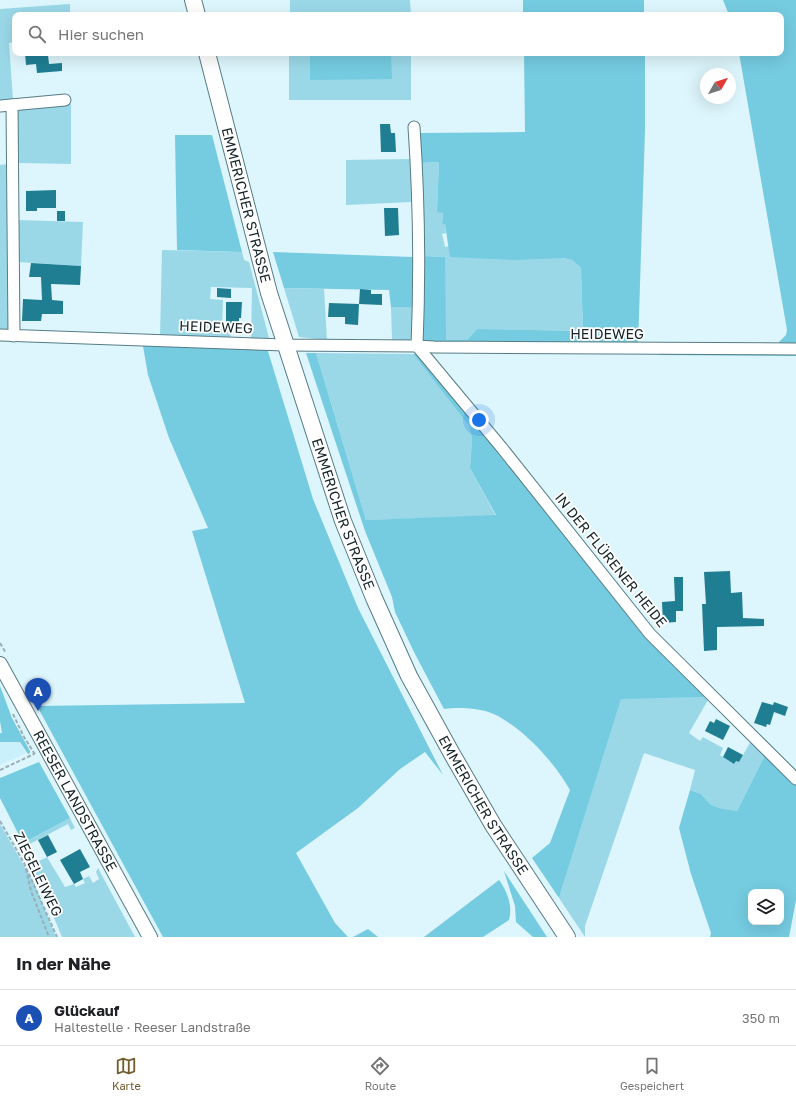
<!DOCTYPE html>
<html lang="de">
<head>
<meta charset="utf-8">
<style>
	body { margin:0; font-family:"Golos Text",sans-serif; background:#f2f2f2; color:#202124 }
	.controls { position:absolute; right:12px; bottom:12px; display:grid; overflow:hidden; border-radius:8px; box-shadow:0 4px 16px #0002 }
	.controls button { width:36px; height:36px; display:grid; place-items:center; padding:0; border:0; border-bottom:1px solid #e0e0e0; background:#fff; color:#202124; font:20px sans-serif }
	.compass { position:absolute; left:700px; top:68px; width:36px; height:36px; border-radius:50%; background:#fff; box-shadow:0 4px 16px #0002; rotate:51deg }
	.you { position:absolute; left:479px; top:420px; width:14px; height:14px; margin:-10px; border:3px solid #fff; border-radius:50%; background:#1a73e8; box-shadow:0 0 0 6px #1a73e833 }
	.badge { display:grid; place-items:center; width:26px; height:26px; border-radius:50%; background:#735c2c; color:#fff; font-size:13px; font-weight:700 }
	.pin { position:absolute; translate:-50% -33px; filter:drop-shadow(0 1px 2px #0008) }
	.pin::after { content:''; position:absolute; top:21px; width:14px; height:12px; background:inherit; clip-path:polygon(0 0,100% 0,50% 100%) }
	.list { margin:0; padding:0; list-style:none }
	h2 { display:flex; justify-content:space-between; align-items:center; height:52px; margin:0; padding:0 16px; font-size:17px }
	h2 small { font-size:13px; font-weight:400; color:#757577 }
	.list li { display:grid; grid-template-columns:26px 1fr auto; gap:12px; align-items:center; box-sizing:border-box; height:56px; padding:0 16px; border-top:1px solid #e0e0e0 }
	.list b { display:block; font-size:15px; white-space:nowrap }
	.list p { margin:0; font-size:13px; white-space:nowrap; color:#757577 }
	.list em { font-size:13px; font-style:normal; color:#757577 }
	.icon { flex:none; width:22px; height:22px; fill:none; stroke:currentColor; stroke-width:2; stroke-linecap:round; stroke-linejoin:round }
	.map { position:relative; flex:none; width:796px; height:937px; overflow:hidden }
	.search { position:absolute; background:#fff; box-shadow:0 4px 16px #0002; left:12px; right:12px; top:12px; height:44px; display:flex; align-items:center; gap:10px; box-sizing:border-box; padding:0 14px; border-radius:8px; color:#757577; font-size:15px }
	.sheet { height:108px; background:#fff }
	nav { display:flex; justify-content:space-around; align-items:center; box-sizing:border-box; height:56px; border-top:1px solid #e0e0e0; background:#fff; font-size:11px; color:#757577 }
	nav a { display:grid; justify-items:center; gap:2px }
	nav .on { color:#735c2c }
	.map>svg:first-child { display:block }
	.built { fill:#c9f0fb }
	.green { fill:#9ad8e8 }
	.forest { fill:#75cbe0; fill-rule:evenodd }
	.building { fill:#1f7e92 }
	.lines { fill:none; stroke-linecap:round; stroke-linejoin:round }
	.minor-casing { stroke:#567c85; stroke-width:13 }
	.tertiary-casing { stroke:#567c85; stroke-width:16 }
	.secondary-casing { stroke:#567c85; stroke-width:18 }
	.path { stroke:#9aafb5; stroke-width:2; stroke-dasharray:4 2; stroke-linecap:butt }
	.minor { stroke:#fff; stroke-width:11 }
	.tertiary { stroke:#fff; stroke-width:14 }
	.secondary { stroke:#fff; stroke-width:16 }
	.labels { text-anchor:middle; stroke-width:3.5; stroke-linejoin:round; paint-order:stroke }
	.street-label { font-size:14px; fill:#152428; stroke:#fff }
</style>
</head>
<body>
<div class="map">
<svg width="796" height="937" viewBox="0 0 796 937">
	<rect width="100%" height="100%" fill="#ddf5fc"/>
	<polygon class="built" points="2,741 20,742 26,753 0,765 0,742"/>
	<g class="green">
		<polygon points="290,0 410,0 411,15 290,15"/>
		<polygon points="70,4 70,15 15,15 15,42 9,43 13,100 0,101 0,9"/>
		<rect x="289" y="53" width="122" height="47"/>
		<polygon points="71,104 71,164 17,163 16,111 19,108"/>
		<polygon points="412,159 412,202 346,205 346,160"/>
		<polygon points="439,162 437,212 443,212 442,223 445,223 446,233 442,234 445,247 450,246 450,257 563,258 572,260 581,268 583,331 477,329 467,340 445,340 445,257 422,256 421,163"/>
		<polygon points="8,164 9,330 0,330 0,165"/>
		<polygon points="17,220 83,222 81,266 18,262"/>
		<polygon points="162,250 242,252 244,260 249,262 269,338 251,341 252,288 211,287 210,299 223,300 222,326 230,327 231,339 160,337"/>
		<polygon points="284,288 324,289 327,340 299,337"/>
		<polygon points="391,307 413,307 413,336 410,340 392,340"/>
		<polygon points="316,353 413,354 469,426 472,439 470,468 496,516 366,520"/>
		<polygon points="705,697 708,700 689,733 700,741 703,737 723,748 720,755 734,764 736,761 739,762 751,741 765,755 737,811 719,808 710,804 701,794 690,790 695,770 644,753 585,926 585,937 559,898 621,698"/>
		<polygon points="70,818 75,828 71,830 68,824 28,845 37,862 47,857 65,887 74,884 76,887 85,883 83,879 89,876 93,883 99,879 96,872 98,868 135,937 62,937 23,843"/>
		<polygon points="0,824 34,883 56,937 0,937"/>
	</g>
	<g class="forest">
		<rect x="523" y="0" width="121" height="15"/>
		<polygon points="723,0 796,0 796,356 659,355 661,342 778,343 786,335 787,330 739,53 781,53 781,15 729,15"/>
		<polygon points="310,53 391,53 392,79 310,80"/>
		<polygon points="524,53 645,53 645,130 638,346 425,344 421,340 422,256 445,257 446,340 467,340 477,329 583,331 581,268 572,260 563,258 514,260 450,257 445,224 442,224 443,213 437,212 439,162 421,163 420,133 525,132"/>
		<polygon points="175,135 212,135 242,252 177,250"/>
		<polygon points="273,252 413,257 413,307 391,307 389,290 284,288"/>
		<polygon points="143,346 267,348 313,499 358,608 443,775 425,752 400,769 358,808 296,853 335,923 348,937 163,937 37,706 245,703 192,531 208,528 169,438 148,375"/>
		<path d="M306,353H316L366,520L496,515L470,468L472,439L469,426L413,354H420L643,635L705,697L621,699L559,898L532,858L550,843L570,790C553,761 528,733 498,716C483,708 460,707 444,709L415,654L395,612L392,597L365,531Z"/>
		<polygon points="0,686 12,718 30,751 30,753 28,754 20,742 0,742 0,733 2,733 0,721"/>
		<path d="M765,755L796,785V900L789,937H710L711,933L691,874L679,828L690,790L701,794L710,804L719,808L737,811ZM751,892H781V922H751Z"/>
		<polygon points="39,762 70,818 23,843 0,798 0,778"/>
		<polygon points="504,871 547,937 533,937 516,922 515,906"/>
		<path d="M499,880C507,891 513,906 509,920L483,937H424Z"/>
		<polygon points="368,929 378,937 353,937"/>
	</g>
	<g class="building">
		<polygon points="25,53 45,53 46,55 48,55 49,64 62,63 62,71 37,73 36,64 26,65"/>
		<polygon points="380,124 390,124 391,133 395,133 396,152 381,152"/>
		<polygon points="56,190 56,208 37,208 37,211 26,211 26,191"/>
		<polygon points="384,208 398,208 399,235 385,236"/>
		<rect x="57" y="211" width="8" height="10"/>
		<polygon points="31,263 81,266 80,285 51,284 52,300 63,301 63,314 42,314 41,321 22,321 23,299 42,300 41,277 29,277"/>
		<polygon points="217,288 231,289 231,298 217,297"/>
		<polygon points="360,289 371,290 371,294 382,294 382,305 359,304"/>
		<polygon points="226,302 242,302 241,318 239,318 239,327 226,326"/>
		<polygon points="329,303 359,304 358,325 345,324 345,317 328,317"/>
		<polygon points="730,571 731,593 742,592 743,618 764,619 764,626 717,627 717,650 704,651 702,604 706,604 704,572"/>
		<polygon points="674,577 683,577 683,611 676,611 676,622 663,623 662,602 675,601"/>
		<polygon points="762,702 773,705 774,702 788,707 785,716 774,712 770,725 767,724 766,727 754,723"/>
		<polygon points="716,719 730,726 723,740 705,731 710,721 714,723"/>
		<polygon points="728,747 743,755 739,762 736,761 734,764 723,757"/>
		<polygon points="48,835 57,852 47,857 38,840"/>
		<polygon points="80,849 90,867 80,872 83,879 74,884 60,860"/>
	</g>
	<g class="lines">
		<defs>
			<g id="minor">
				<polyline points="12,105 14,336"/>
				<polyline points="0,106 65,100"/>
				<path d="M414,127C419,200 420,273 417,346L502,448L650,634L796,779"/>
				<polyline points="0,335 285,345 417,346 434,347 796,349"/>
			</g>
			<g id="tertiary">
				<path id="s1" d="M0,664L150,937"/>
			</g>
			<g id="secondary">
				<polyline points="193,0 197,15"/>
				<path id="s2" d="M207,53L269,293L343,521L374,598L409,676L452,754L493,825L567,937"/>
			</g>
		</defs>
		<use href="#minor" class="minor-casing"/>
		<use href="#tertiary" class="tertiary-casing"/>
		<use href="#secondary" class="secondary-casing"/>
		<g class="path">
			<polyline points="0,643 6,653"/>
			<polyline points="13,714 24,737 36,756"/>
			<polyline points="0,770 34,754"/>
			<polyline points="0,821 24,863 57,937"/>
			<polyline points="26,869 31,891 49,937"/>
		</g>
		<use href="#minor" class="minor"/>
		<use href="#tertiary" class="tertiary"/>
		<use href="#secondary" class="secondary"/>
	</g>
	<g class="labels">
		<g class="street-label">
			<text dy="5" stroke="none"><textPath href="#s2" startOffset="157">EMMERICHER STRASSE</textPath></text>
			<text transform="translate(216 327) rotate(2)" y="5">HEIDEWEG</text>
			<text x="607" y="339">HEIDEWEG</text>
			<text dy="5" stroke="none"><textPath href="#s2" startOffset="481">EMMERICHER STRASSE</textPath></text>
			<text transform="translate(611 560) rotate(51)" y="5">IN DER FLÜRENER HEIDE</text>
			<text dy="5" stroke="none"><textPath href="#s1" startOffset="156">REESER LANDSTRASSE</textPath></text>
			<text dy="5" stroke="none"><textPath href="#s2" startOffset="805">EMMERICHER STRASSE</textPath></text>
			<text transform="translate(38 874) rotate(64)" y="5">ZIEGELEIWEG</text>
		</g>
	</g>
</svg>
<div class="controls">
<button><svg class="icon" aria-label="layers" viewBox="0 0 24 24"><path d="M12 4l9 5-9 5-9-5zM3 14l9 5 9-5"/></svg></button>
</div>
<svg class="compass" viewBox="-18 -18 36 36"><path d="M0-13l5 13h-10z" fill="#e53935"/><path d="M0 13l5-13h-10z" fill="#757577"/></svg>
<div class="you"></div>
<div class="pin badge" style="left:38px;top:711px;background:#1a4fb4">A</div>
<div class="search"><svg class="icon" aria-label="search" viewBox="0 0 24 24"><circle cx="10" cy="10" r="6"/><path d="M15 15l6 6"/></svg>Hier suchen</div>
</div>
<section class="sheet">
<h2>In der Nähe<small></small></h2>
<ul class="list">
<li><span class="badge" style="background:#1a4fb4">A</span><div><b>Glückauf</b><p>Haltestelle · Reeser Landstraße</p></div><em>350 m</em></li>
</ul>
</section>
<nav>
<a class="on"><svg class="icon" aria-label="map" viewBox="0 0 24 24"><path d="M3 6l6-2 6 2 6-2v14l-6 2-6-2-6 2zM9 4v14M15 6v14"/></svg>Karte</a>
<a><svg class="icon" aria-label="directions" viewBox="0 0 24 24"><path d="M12 3l9 9-9 9-9-9zM9 14v-3h6M13 9l2 2-2 2"/></svg>Route</a>
<a><svg class="icon" aria-label="saved" viewBox="0 0 24 24"><path d="M7 4h10v16l-5-4-5 4z"/></svg>Gespeichert</a>
</nav>
</body>
</html>
